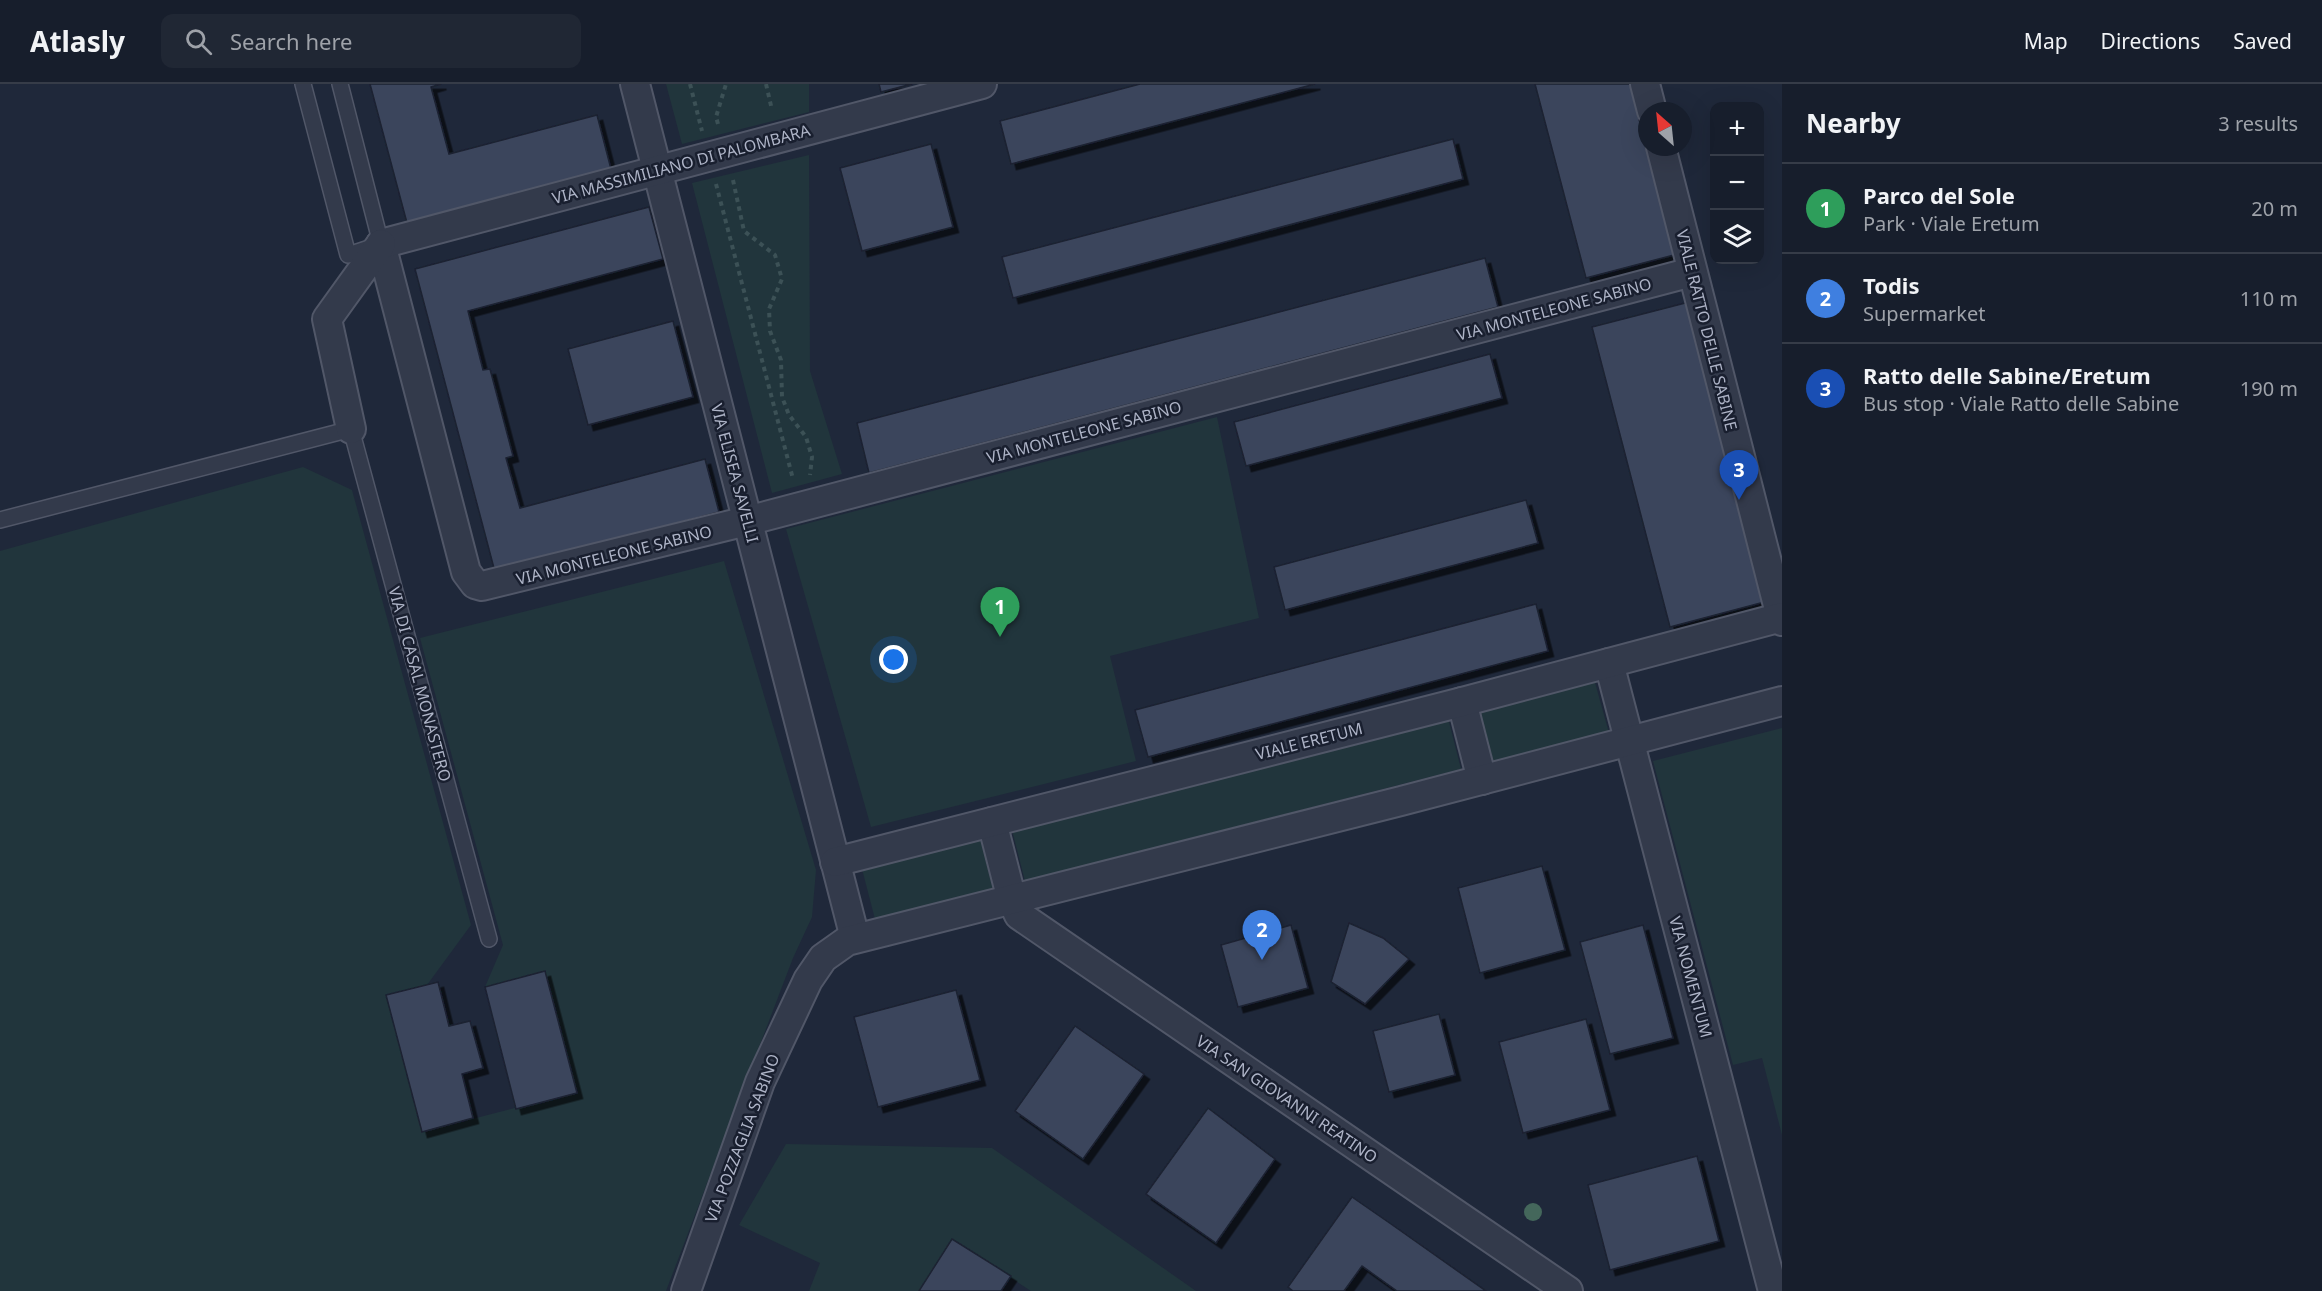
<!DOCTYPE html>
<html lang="en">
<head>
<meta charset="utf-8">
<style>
	body { margin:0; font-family:"Noto Sans",sans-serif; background:#202734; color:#f1f3f6 }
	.controls { position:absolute; right:18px; top:18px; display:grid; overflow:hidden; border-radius:12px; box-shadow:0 6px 24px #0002 }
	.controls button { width:54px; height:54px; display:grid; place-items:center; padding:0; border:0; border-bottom:2px solid #363c48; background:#171e2c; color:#f1f3f6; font:30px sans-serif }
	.compass { position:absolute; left:1638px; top:18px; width:54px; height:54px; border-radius:50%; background:#171e2c; box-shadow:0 6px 24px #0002; rotate:333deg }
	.you { position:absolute; left:894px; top:576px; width:21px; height:21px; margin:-15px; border:4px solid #fff; border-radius:50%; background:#1a73e8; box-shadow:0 0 0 9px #1a73e833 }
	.badge { display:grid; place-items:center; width:39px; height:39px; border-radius:50%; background:#1a73e8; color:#fff; font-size:20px; font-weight:700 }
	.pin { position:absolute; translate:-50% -50px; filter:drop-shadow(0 2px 3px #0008) }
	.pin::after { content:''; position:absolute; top:32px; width:21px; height:18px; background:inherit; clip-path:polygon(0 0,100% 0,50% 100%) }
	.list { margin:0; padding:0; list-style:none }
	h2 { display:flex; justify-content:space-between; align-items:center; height:78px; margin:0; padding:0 24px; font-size:26px }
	h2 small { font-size:20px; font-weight:400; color:#9ea2a9 }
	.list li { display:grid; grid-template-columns:39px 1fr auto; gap:18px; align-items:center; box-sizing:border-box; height:90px; padding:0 24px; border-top:2px solid #363c48 }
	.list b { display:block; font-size:22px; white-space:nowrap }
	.list p { margin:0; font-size:20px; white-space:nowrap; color:#9ea2a9 }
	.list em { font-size:20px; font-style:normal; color:#9ea2a9 }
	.icon { flex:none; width:33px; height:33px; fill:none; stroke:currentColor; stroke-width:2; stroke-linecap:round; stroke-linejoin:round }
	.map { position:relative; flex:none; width:1782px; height:1207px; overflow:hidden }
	header { display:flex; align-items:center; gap:36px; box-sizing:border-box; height:84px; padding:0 30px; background:#171e2c; border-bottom:2px solid #363c48 }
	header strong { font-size:28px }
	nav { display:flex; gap:33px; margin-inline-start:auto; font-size:21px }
	.search { width:420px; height:54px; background:#202734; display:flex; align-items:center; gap:15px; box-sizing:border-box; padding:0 21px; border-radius:12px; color:#9ea2a9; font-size:22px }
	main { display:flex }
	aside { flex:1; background:#171e2c }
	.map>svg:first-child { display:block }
	.green { fill:#21353c }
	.building { fill:#3b455b; stroke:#1b2131; stroke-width:1.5; filter:url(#shadow) }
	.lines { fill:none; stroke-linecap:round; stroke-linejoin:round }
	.lane-casing { stroke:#515768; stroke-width:18 }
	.street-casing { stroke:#515768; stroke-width:32 }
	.path { stroke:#3c5156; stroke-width:4; stroke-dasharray:4.5 4.5; stroke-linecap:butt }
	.lane { stroke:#333a4b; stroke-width:15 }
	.street { stroke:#333a4b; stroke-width:28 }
	.tree { fill:#44675b }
	.labels { text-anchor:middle; stroke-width:5; stroke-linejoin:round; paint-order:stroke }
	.street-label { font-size:16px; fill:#aeb4c7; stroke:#191f2f }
</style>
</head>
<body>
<header>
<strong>Atlasly</strong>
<div class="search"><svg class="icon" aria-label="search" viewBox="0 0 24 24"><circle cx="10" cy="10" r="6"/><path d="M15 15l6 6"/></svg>Search here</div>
<nav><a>Map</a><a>Directions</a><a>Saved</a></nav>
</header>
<main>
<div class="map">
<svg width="1782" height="1207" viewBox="0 0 1782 1207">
	<defs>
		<filter id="shadow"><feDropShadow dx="5.5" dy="5.5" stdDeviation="0" flood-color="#0009"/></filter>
	</defs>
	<rect width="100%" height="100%" fill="#1f283a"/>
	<g class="green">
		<polygon points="666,0 809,0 809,28 682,60"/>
		<polygon points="809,71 810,287 842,390 772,409 692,99"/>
		<polygon points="1217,333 1259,534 1110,572 1136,677 871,743 786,445"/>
		<polygon points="303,383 352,406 471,841 427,901 386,912 422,1048 577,1008 545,887 485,903 503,861 420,554 724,477 816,786 812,833 793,874 666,1207 0,1207 0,467"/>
		<polygon points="1594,595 1609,649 1491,680 1478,626"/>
		<polygon points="1448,634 1461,685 1025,797 1012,746"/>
		<polygon points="1782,644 1782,1051 1762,974 1733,981 1653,677"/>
		<polygon points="980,755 993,805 875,835 862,785"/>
		<polygon points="786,1060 992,1064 1196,1207 1031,1207 952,1155 920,1207 809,1207 820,1179 739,1141"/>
	</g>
	<g class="building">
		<polygon points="370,0 441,0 431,3 449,70 597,31 611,85 407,139"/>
		<polygon points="879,0 912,0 881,8"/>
		<polygon points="1140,0 1315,0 1011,80 1000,37"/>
		<polygon points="1535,0 1630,0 1674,171 1586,194"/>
		<polygon points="1453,55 1463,95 1013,214 1002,173"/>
		<polygon points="931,60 953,143 862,167 840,84"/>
		<polygon points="649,123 663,175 468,227 483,286 490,285 513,372 506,374 520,424 705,375 719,428 495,488 415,185"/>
		<polygon points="1485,174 1498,223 869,389 857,339"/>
		<polygon points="1693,217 1772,516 1670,543 1592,243"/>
		<polygon points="673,237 693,313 588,341 568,265"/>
		<polygon points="1490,270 1502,314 1246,382 1234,338"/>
		<polygon points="1526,416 1538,459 1285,526 1274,483"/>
		<polygon points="1536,520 1548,567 1148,673 1135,626"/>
		<polygon points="1542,782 1565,866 1480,889 1458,804"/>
		<polygon points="1349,839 1383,854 1409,875 1365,920 1331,898"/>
		<polygon points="1291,841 1308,904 1238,923 1221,861"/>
		<polygon points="1643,841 1673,954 1610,970 1580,858"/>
		<polygon points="545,887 577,1009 516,1025 485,903"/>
		<polygon points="438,898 449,942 470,937 483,984 462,990 473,1034 422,1048 386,911"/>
		<polygon points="956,906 980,996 878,1023 854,933"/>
		<polygon points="1439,930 1455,991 1389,1008 1373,947"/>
		<polygon points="1586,935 1610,1026 1523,1049 1499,958"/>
		<polygon points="1075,942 1144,990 1083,1075 1015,1027"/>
		<polygon points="1208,1024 1275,1075 1216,1159 1146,1110"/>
		<polygon points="1697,1072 1719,1157 1610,1186 1588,1101"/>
		<polygon points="1352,1113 1391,1140 1486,1207 1397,1207 1362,1182 1344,1207 1293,1207 1288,1203"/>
		<polygon points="952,1155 1011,1192 1001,1207 919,1207"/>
	</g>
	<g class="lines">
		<defs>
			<g id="lane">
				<polyline points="303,0 348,171 381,160 340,0"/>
				<polyline points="0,436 351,345 489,855"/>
			</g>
			<g id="street">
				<polyline points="635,0 855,854"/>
				<polyline points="1645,0 1652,27"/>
				<polyline points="1661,63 1782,537"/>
				<polyline points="381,160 466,488 475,500 482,502 747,437 1692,188"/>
				<polyline points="381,160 982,0"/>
				<polyline points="351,345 327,235 381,160"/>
				<polyline points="1609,579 1773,1207"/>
				<polyline points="1462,618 1482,696"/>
				<polyline points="992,738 1012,816 1019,831 1568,1207"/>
				<polyline points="835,778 1462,618 1782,533"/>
				<polyline points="686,1207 760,998 808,896 823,874 847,857 1401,717 1782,617"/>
			</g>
		</defs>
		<use href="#lane" class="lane-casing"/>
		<use href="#street" class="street-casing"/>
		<g class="path">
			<polyline points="690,0 702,47"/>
			<polyline points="766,0 772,26"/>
			<polyline points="718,40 716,33 726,0"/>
			<polyline points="733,96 744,147 775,171 782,195 769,225 770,247 781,276 782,313 789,331 806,353 812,373 810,391"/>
			<polyline points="716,100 793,395"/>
		</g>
		<use href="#lane" class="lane"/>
		<use href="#street" class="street"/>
	</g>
	<circle class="tree" cx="1533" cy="1128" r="9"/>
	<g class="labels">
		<g class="street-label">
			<text transform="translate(681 80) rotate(-15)" y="6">VIA MASSIMILIANO DI PALOMBARA</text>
			<text transform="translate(1554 225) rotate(-15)" y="6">VIA MONTELEONE SABINO</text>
			<text transform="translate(1707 246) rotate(76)" y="6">VIALE RATTO DELLE SABINE</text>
			<text transform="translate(1084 348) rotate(-15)" y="6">VIA MONTELEONE SABINO</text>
			<text transform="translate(735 389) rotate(75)" y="6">VIA ELISEA SAVELLI</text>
			<text transform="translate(614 471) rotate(-14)" y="6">VIA MONTELEONE SABINO</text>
			<text transform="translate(420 600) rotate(75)" y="6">VIA DI CASAL MONASTERO</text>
			<text transform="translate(1309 657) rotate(-14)" y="6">VIALE ERETUM</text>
			<text transform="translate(1691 893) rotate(75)" y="6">VIA NOMENTUM</text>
			<text transform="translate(1287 1015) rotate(34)" y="6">VIA SAN GIOVANNI REATINO</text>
			<text transform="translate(742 1054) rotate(-69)" y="6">VIA POZZAGLIA SABINO</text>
		</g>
	</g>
</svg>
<div class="controls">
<button>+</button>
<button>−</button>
<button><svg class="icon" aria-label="layers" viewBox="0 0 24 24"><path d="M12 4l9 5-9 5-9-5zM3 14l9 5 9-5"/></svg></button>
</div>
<svg class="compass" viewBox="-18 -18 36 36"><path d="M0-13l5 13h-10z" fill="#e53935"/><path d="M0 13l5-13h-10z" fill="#9ea2a9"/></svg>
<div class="you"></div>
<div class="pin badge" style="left:1000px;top:553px;background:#2e9e5b">1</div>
<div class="pin badge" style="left:1262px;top:876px;background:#3f7fe0">2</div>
<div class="pin badge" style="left:1739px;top:416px;background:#1a4fb4">3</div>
</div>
<aside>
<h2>Nearby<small>3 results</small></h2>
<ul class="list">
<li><span class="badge" style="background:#2e9e5b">1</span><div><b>Parco del Sole</b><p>Park · Viale Eretum</p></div><em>20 m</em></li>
<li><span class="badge" style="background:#3f7fe0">2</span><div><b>Todis</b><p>Supermarket</p></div><em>110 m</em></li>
<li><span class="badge" style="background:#1a4fb4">3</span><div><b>Ratto delle Sabine/Eretum</b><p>Bus stop · Viale Ratto delle Sabine</p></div><em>190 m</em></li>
</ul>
</aside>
</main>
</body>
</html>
